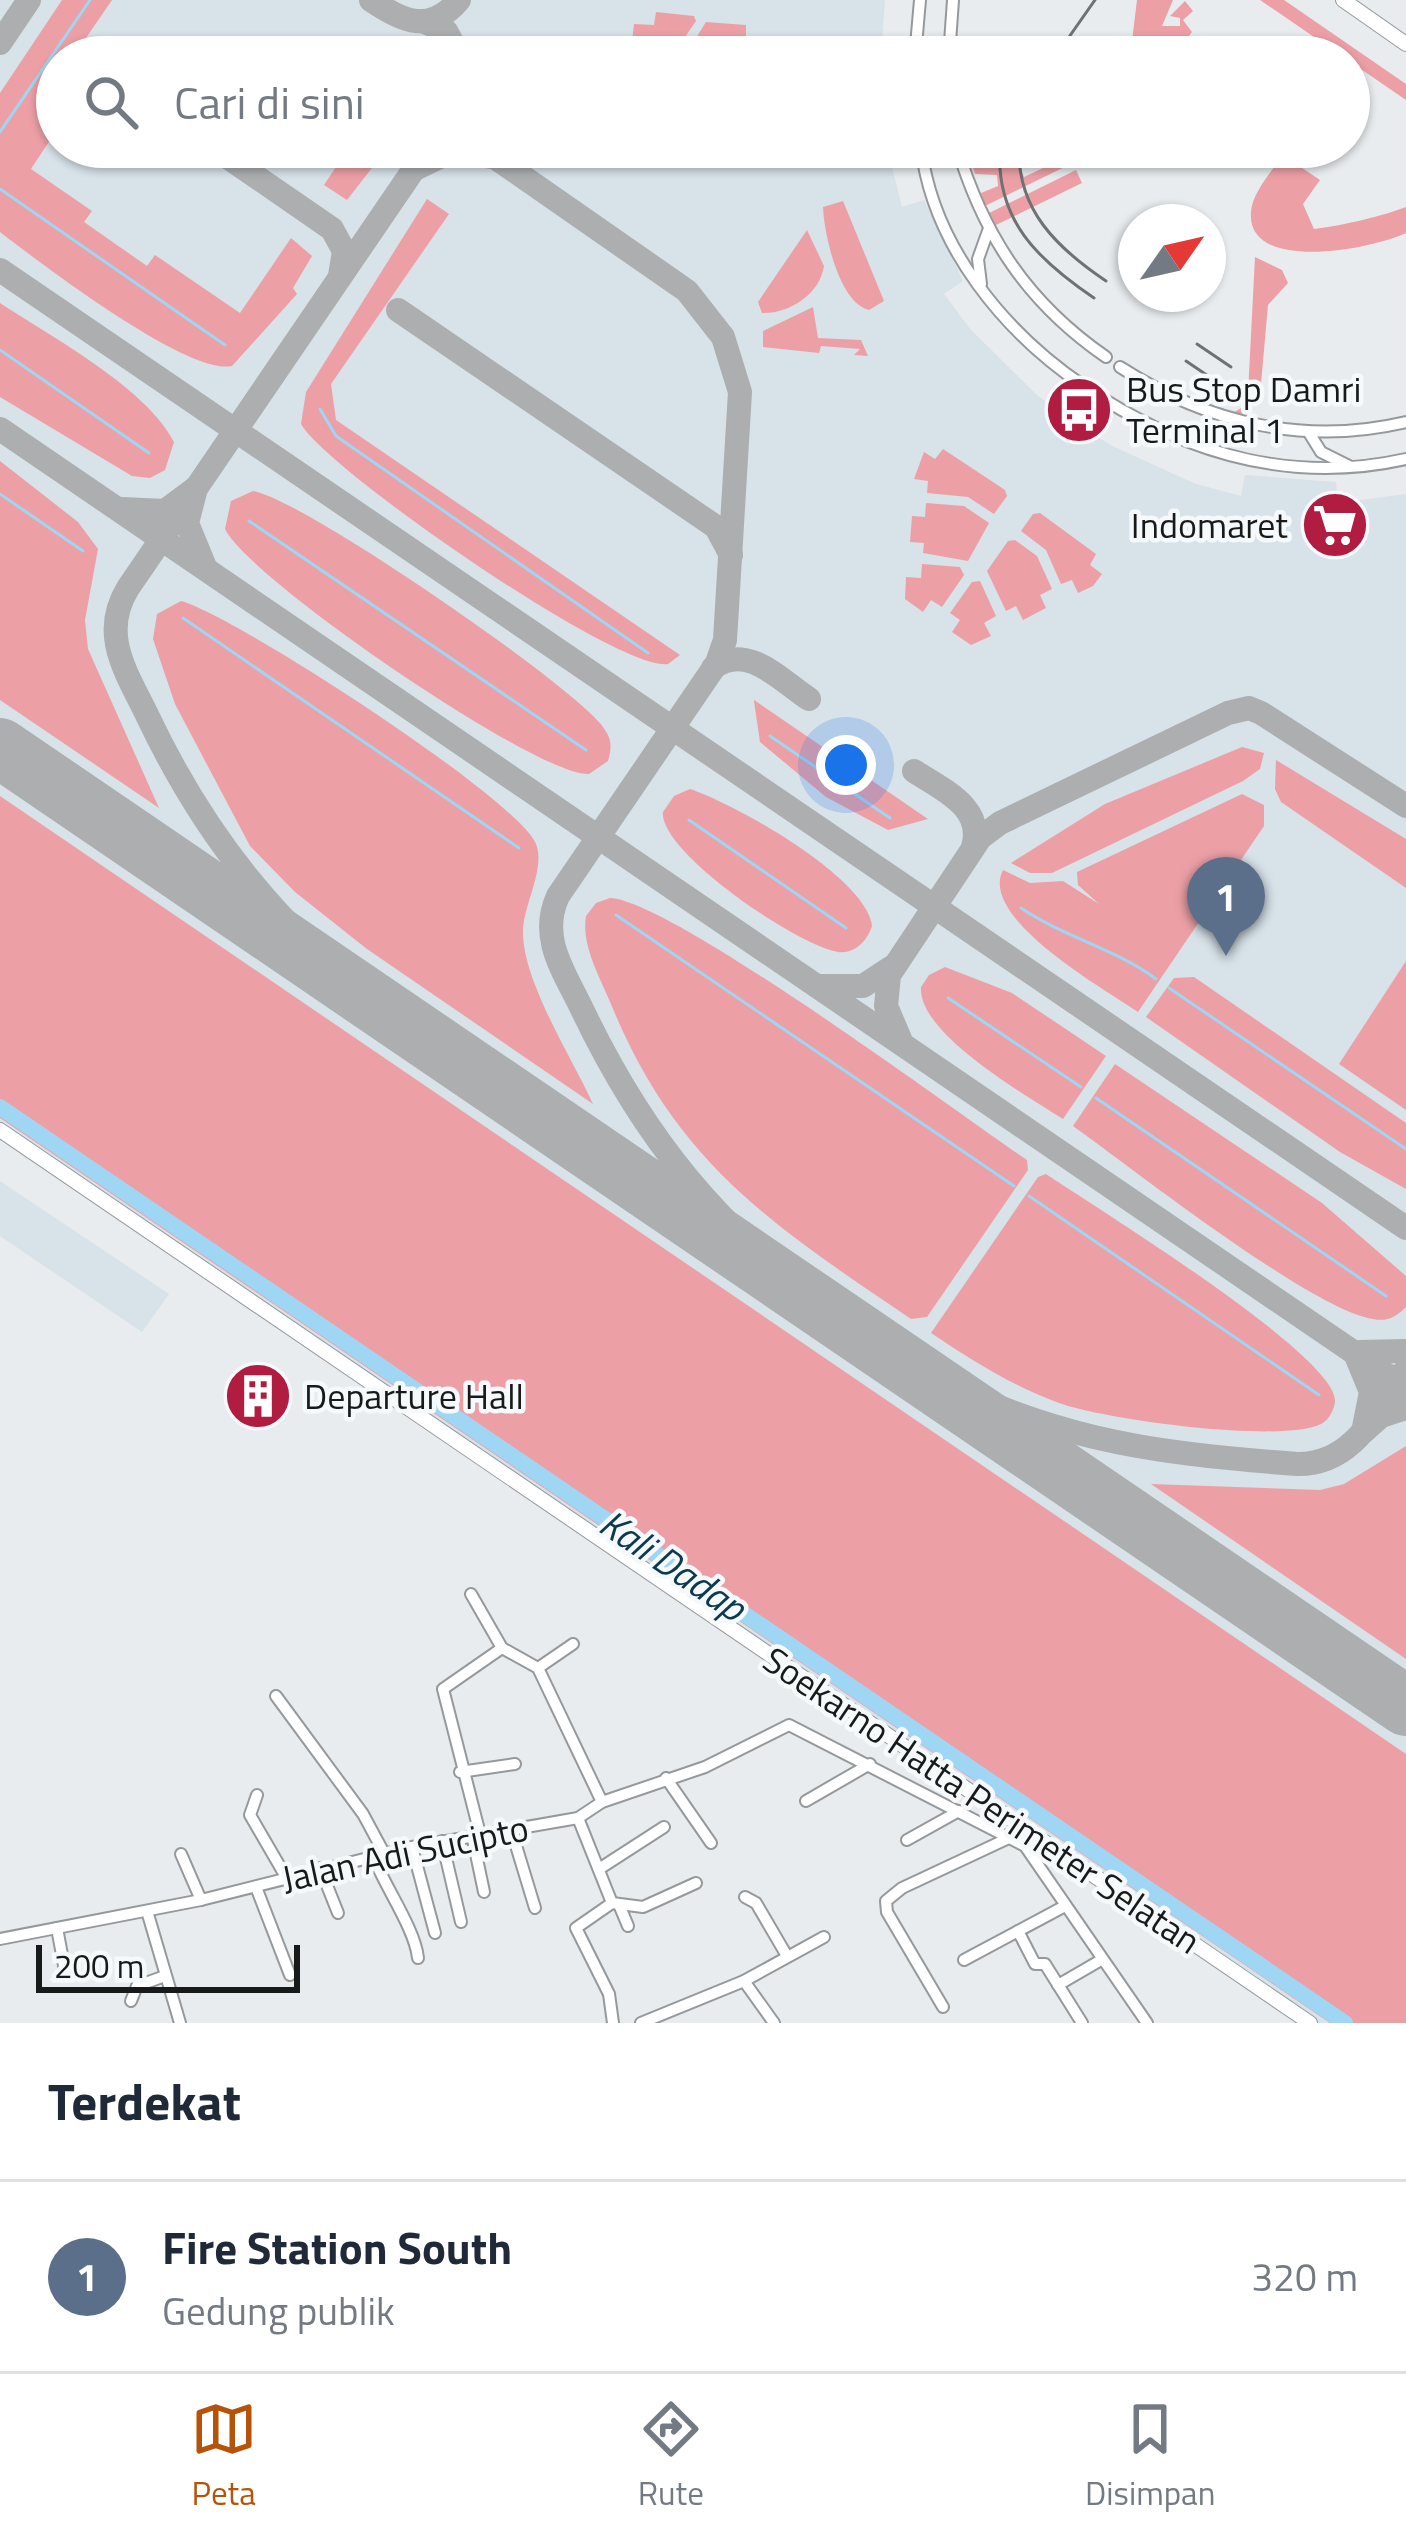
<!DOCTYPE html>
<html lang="id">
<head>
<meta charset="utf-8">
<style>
	body { margin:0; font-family:"Titillium Web",sans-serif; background:#f2f2f3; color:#1f2937 }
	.compass { position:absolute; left:1118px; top:204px; width:108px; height:108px; border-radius:50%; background:#fff; box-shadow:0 3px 9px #0004; rotate:56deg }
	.scale { position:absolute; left:36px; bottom:30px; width:264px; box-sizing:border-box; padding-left:12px; border:6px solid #181a1a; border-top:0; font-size:33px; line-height:42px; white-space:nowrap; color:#181a1a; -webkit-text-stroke:9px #f5f9fb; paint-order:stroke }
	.you { position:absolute; left:846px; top:765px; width:42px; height:42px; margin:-30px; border:9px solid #fff; border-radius:50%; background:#1a73e8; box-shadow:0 0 0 18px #1a73e833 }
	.badge { display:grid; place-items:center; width:78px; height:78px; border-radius:50%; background:#b45309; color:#fff; font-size:39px; font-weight:700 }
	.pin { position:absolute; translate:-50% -99px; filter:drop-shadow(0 3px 6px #0008) }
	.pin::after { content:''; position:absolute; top:63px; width:42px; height:36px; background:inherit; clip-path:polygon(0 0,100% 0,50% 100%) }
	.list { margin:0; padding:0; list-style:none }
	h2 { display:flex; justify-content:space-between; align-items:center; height:156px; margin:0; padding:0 48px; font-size:51px }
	h2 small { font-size:39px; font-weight:400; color:#747a83 }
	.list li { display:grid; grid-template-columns:78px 1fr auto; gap:36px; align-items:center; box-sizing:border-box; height:192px; padding:0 48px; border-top:3px solid #e0e1e3 }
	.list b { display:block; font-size:45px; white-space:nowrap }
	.list p { margin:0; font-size:39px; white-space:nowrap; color:#747a83 }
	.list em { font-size:39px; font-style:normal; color:#747a83 }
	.icon { flex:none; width:66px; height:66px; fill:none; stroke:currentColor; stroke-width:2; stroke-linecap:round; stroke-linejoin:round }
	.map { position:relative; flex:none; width:1406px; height:2023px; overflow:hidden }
	.search { position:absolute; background:#fff; box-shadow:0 3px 9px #0004; left:36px; right:36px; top:36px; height:132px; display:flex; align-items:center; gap:30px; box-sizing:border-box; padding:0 42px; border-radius:66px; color:#747a83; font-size:45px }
	.sheet { height:348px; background:#fff }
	nav { display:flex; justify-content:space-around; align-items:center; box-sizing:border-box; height:168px; border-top:3px solid #e0e1e3; background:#fff; font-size:33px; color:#747a83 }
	nav a { display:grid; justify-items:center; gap:6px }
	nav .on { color:#b45309 }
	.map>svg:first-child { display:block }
	.built { fill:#d7e2e9 }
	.green { fill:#eca0a6 }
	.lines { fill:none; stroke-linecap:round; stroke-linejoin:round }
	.stream { stroke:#9fd6f4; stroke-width:3 }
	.river { stroke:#9fd6f4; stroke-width:16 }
	.taxiway { stroke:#acaeb0; stroke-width:24 }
	.runway { stroke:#acaeb0; stroke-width:60 }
	.minor-casing { stroke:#95999b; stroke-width:14 }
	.major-casing { stroke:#95999b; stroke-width:16 }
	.minor { stroke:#fff; stroke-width:10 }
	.major { stroke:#fff; stroke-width:14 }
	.tram { stroke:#6f7172; stroke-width:3 }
	.labels { text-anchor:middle; stroke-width:9; stroke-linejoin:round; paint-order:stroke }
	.poi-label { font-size:36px; fill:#181a1a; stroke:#f5f9fb; text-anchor:start }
	.street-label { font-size:36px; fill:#181a1a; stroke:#f5f9fb }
	.water-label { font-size:39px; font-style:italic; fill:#0d394e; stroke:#f5f9fb }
</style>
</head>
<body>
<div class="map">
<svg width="1406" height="2023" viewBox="0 0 1406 2023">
	<rect width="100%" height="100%" fill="#e8ecee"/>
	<g class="built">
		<polygon points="0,0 885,0 881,57 57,57 57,147 887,147 902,207 924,200 963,281 944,294 971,330 1038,396 1110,445 1196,484 1241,496 1245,475 1336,482 1338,503 1406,494 1406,2023 1317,2023 0,1125"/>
		<polygon points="0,1181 169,1294 142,1332 0,1236"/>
	</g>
	<g class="green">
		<path d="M62,0H112L73,57H57V107L46,124L56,131L31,169L92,211L84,222L147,266L155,255L240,313L291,238L312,256L293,288L297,294L232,366C188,376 39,262 0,232V93Z"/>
		<polygon points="1137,0 1173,0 1162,26 1180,26 1180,18 1170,16 1185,1 1193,11 1183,20 1192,32 1173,57 1130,57"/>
		<polygon points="1260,0 1284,0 1406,84 1406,100"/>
		<polygon points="656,12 694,16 696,21 674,53 665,47 657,57 631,50 634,24 654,25"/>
		<polygon points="706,22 746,25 746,57 684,57"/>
		<polygon points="349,147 375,164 347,200 324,185"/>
		<polygon points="1007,147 1062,147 1019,166 1024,177 1079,151 1085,157 985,206 981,193 998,186 997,175 975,174 969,156"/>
		<path d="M1283,155L1320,180L1303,204L1314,229C1341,226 1386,215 1406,207V233C1376,248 1246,275 1251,212C1252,193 1272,171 1283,155Z"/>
		<polygon points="1076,170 1082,183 994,226 987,214"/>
		<path d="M427,199L449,214L331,384L336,420L680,655L668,664C620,673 328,471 301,424L306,392Z"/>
		<path d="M843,201L884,301L869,310C839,303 824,234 823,207Z"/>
		<path d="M807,230L824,266C820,294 789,314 762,313L758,302Z"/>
		<polygon points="1255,257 1282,270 1288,283 1268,305 1260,395 1244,420 1228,416 1241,408 1248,393"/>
		<path d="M0,303C50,336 147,388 174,442L165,470L150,478L132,476L0,397Z"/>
		<polygon points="813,307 818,338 861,340 868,356 854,355 860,349 821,346 819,353 763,347 763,331"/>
		<polygon points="943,449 1005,490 1007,496 994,514 968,497 927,493 928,481 914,479 924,452 935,459"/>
		<polygon points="0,461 78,522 98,549 85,620 88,649 159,808 0,700"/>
		<path d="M253,491C301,498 573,685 603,727C612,739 612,747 608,761L589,774C538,777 248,578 225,529L231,501Z"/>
		<polygon points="926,503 964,506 989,523 968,561 923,553 924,543 910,542 912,516 925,517"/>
		<polygon points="1040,513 1096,554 1090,565 1102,574 1093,586 1078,593 1072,580 1061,584 1046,550 1021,531 1033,514"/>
		<polygon points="1015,540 1037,556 1052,589 1040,595 1046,608 1023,620 1016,606 1006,611 987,571 1008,541"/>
		<polygon points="922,564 960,567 964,575 942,607 931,600 923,612 905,599 906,577 921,578"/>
		<polygon points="980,581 996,616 984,623 991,636 971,645 952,632 960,620 950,613 972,582"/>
		<path d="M181,601C234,615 518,799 536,844C546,870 522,906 523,934C524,983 572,1058 593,1104L367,949L295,892L250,846L175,704L153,639L157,614Z"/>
		<polygon points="754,701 754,700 928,819 888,830 826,797 760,742"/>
		<polygon points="1242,747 1264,753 1260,769 1243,781 1052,873 1030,873 1011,863 1105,804"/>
		<polygon points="1276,760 1406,839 1406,888 1281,802 1275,789"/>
		<path d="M690,789C735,804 866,877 872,926C867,941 855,954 838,952C798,946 659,852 663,812L674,796Z"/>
		<path d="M1242,794L1264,805V826L1138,1012C1104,989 978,918 1003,870L1030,883L1063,881L1099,904L1078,885L1077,872Z"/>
		<polygon points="0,796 1406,1754 1406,2023 1330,2023 0,1118"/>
		<path d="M610,898C671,900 959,1114 1027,1160L1028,1170L927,1317L911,1319C774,1226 676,1164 611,1004C600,977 581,945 586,916L596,903Z"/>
		<polygon points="1406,961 1406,1110 1339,1064"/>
		<path d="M945,967L1012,993L1106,1056L1063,1119C1026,1095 918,1034 921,987L929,975Z"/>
		<polygon points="1194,977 1406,1123 1406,1189 1340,1152 1146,1017 1174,978"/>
		<path d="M1115,1064L1322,1203L1406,1276V1307C1396,1317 1387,1322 1373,1319C1312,1310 1132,1168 1073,1126Z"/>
		<path d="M1046,1174C1090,1204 1340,1357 1335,1402C1334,1410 1329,1420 1321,1424C1281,1444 1102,1419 1059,1403C1014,1387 970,1359 931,1333L1038,1177Z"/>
		<polygon points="1406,1446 1406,1659 1151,1484 1320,1490 1344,1484"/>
	</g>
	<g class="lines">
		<g class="stream">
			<polyline points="0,132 90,0"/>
			<polyline points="0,189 225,345"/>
			<polyline points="0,350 149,453"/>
			<polyline points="320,409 336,436 648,653"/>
			<polyline points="0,494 83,551"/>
			<polyline points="249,521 586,750"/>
			<polyline points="183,618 519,848"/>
			<polyline points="770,736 890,818"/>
			<polyline points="689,820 846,928"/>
			<path d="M1021,908C1064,937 1114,948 1156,979"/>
			<polyline points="616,915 1014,1186"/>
			<polyline points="1169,988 1406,1149"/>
			<polyline points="948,998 1081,1087"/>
			<polyline points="1096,1098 1386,1296"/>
			<polyline points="1029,1196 1319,1395"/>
		</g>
		<polyline class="river" points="0,1107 1345,2023"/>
		<g class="taxiway">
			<path d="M371,0C403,22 430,34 459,0"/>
			<polyline points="422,21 446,31 460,57"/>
			<polyline points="0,43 29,0"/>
			<polyline points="213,147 332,229 344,251 340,276"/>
			<path d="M480,147L687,291L723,337L740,392L725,640L717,663L558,896C539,937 563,970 581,1007C645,1142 717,1225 834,1317"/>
			<polyline points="417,168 452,151 491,157"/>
			<polyline points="0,270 1406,1228"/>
			<polyline points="398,310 716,527 731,555"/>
			<polyline points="0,429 1406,1388"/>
			<polyline points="121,509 165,511 196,488 187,523 205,567"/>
			<path d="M713,668C747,642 780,680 809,699"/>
			<path d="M914,771C941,789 985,807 973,847"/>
			<polyline points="820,986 863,986 892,967"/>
			<path d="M383,1009C278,927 205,837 148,717C127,673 99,635 128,588L429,147"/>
			<polyline points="900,1039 886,1006 889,975 980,838 1000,823 1228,713 1249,708 1261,713 1406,806"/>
			<polyline points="1360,1352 1406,1351"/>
			<polyline points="1357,1358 1371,1392 1363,1432 1381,1416 1406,1408"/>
			<path d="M903,1363C1048,1438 1137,1452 1297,1464C1354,1465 1376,1412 1404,1372"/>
		</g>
		<polyline class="runway" points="0,748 1406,1706"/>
		<defs>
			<g id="minor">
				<polyline points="915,57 920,0"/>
				<polyline points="949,57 953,0"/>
				<path d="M921,147C933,247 1005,333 1085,387"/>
				<path d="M957,147C984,237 1028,303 1106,357"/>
				<polyline points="981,284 978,259 988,231"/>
				<path d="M1120,367C1207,423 1304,446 1406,422"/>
				<path d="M1100,397C1194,456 1295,484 1406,459"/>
				<polyline points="1308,431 1321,452 1349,466"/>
				<polyline points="471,1594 502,1648"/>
				<polyline points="502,1648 538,1668 602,1802"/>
				<polyline points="538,1668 573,1644"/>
				<polyline points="276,1696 363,1814 384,1853"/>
				<polyline points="460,1772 515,1764"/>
				<polyline points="666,1778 711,1843"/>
				<polyline points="257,1795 250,1815 286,1877"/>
				<polyline points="806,1801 870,1764"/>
				<polyline points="578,1818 612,1903 576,1928 609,1994 613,2023"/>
				<polyline points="511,1829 535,1908"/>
				<polyline points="480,1834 443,1689 502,1648"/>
				<polyline points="472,1835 484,1892"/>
				<polyline points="907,1840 959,1811"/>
				<polyline points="442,1841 461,1922"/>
				<polyline points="412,1847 435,1933"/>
				<polyline points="181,1854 201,1900"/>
				<path d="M373,1856C385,1887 415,1929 418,1958"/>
				<polyline points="320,1868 338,1913"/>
				<polyline points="599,1869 664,1827"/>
				<polyline points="256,1887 290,1975"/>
				<polyline points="745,1897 756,1903 787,1956"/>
				<polyline points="612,1903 643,1907 696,1883"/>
				<polyline points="620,1907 628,1926"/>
				<polyline points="147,1911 180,2023"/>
				<polyline points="57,1928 65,1971"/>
				<polyline points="1018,1931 1035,1964 1045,1964 1082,2023"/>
				<polyline points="0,1939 201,1900 412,1847 578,1818 602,1802 705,1767 789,1725 1025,1846 1147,2023"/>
				<polyline points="964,1960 1065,1906"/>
				<polyline points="744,1981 774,2023"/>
				<polyline points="1058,1985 1101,1960"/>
				<polyline points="131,2001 137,1986 165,1976"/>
				<polyline points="943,2007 887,1912 886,1901 902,1888 1011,1837"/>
				<polyline points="641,2023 744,1981 824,1937"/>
			</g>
			<g id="major">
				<polyline points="1343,0 1406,44"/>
				<polyline points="0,1130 1310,2023"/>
			</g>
		</defs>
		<use href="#minor" class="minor-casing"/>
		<use href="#major" class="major-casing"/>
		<use href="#minor" class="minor"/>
		<use href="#major" class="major"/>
		<g class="tram">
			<polyline points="1055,57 1095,0"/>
			<path d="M1000,147C995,220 1038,260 1094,298"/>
			<path d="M1019,147C1017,210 1057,248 1106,281"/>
			<polyline points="1197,344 1231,367"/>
			<polyline points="1186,361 1220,384"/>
		</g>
	</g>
	<defs>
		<symbol id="bus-disc" viewBox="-11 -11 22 22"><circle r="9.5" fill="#b01d40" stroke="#f5f9fb"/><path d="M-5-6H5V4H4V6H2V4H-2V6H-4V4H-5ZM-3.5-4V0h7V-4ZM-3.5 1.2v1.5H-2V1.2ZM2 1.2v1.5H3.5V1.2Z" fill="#fff"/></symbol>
		<symbol id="supermarket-disc" viewBox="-11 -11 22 22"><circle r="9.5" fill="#b01d40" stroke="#f5f9fb"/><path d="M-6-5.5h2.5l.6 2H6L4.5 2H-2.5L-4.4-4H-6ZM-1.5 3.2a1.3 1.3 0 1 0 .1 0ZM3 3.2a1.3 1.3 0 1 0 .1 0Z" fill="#fff"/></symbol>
		<symbol id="building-disc" viewBox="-11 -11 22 22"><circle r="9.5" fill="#b01d40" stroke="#f5f9fb"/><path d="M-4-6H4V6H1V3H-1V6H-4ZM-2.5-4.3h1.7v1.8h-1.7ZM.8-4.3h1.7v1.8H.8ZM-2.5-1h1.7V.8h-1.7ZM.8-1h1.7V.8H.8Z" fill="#fff"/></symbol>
	</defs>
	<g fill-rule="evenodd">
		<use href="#bus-disc" x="1041" y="372" width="76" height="76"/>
		<use href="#supermarket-disc" x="1297" y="487" width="76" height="76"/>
		<use href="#building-disc" x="220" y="1358" width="76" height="76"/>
	</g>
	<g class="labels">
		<g class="poi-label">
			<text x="1126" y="402">Bus Stop Damri<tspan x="1126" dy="41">Terminal 1</tspan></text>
			<text x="1288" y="538" text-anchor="end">Indomaret</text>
			<text x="304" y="1409">Departure Hall</text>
		</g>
		<g class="street-label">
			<text transform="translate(982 1800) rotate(34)" y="13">Soekarno Hatta Perimeter Selatan</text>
			<text transform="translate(405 1853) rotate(-12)" y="13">Jalan Adi Sucipto</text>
		</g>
		<g class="water-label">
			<text transform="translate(673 1565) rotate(34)" y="14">Kali Dadap</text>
		</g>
	</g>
</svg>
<svg class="compass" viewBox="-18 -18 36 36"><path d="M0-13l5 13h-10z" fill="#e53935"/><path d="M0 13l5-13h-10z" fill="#747a83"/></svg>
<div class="scale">200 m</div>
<div class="you"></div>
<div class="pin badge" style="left:1226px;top:956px;background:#5c6f8a">1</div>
<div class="search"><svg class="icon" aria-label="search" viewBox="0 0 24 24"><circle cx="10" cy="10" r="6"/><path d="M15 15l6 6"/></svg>Cari di sini</div>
</div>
<section class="sheet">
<h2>Terdekat<small></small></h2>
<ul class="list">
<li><span class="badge" style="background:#5c6f8a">1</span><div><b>Fire Station South</b><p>Gedung publik</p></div><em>320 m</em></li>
</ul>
</section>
<nav>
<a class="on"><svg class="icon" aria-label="map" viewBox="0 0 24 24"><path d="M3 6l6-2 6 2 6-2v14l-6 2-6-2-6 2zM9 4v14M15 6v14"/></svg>Peta</a>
<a><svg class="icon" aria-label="directions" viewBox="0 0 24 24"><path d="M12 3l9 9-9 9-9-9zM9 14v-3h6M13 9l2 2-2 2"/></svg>Rute</a>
<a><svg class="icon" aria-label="saved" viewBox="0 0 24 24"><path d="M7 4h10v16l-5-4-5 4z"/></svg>Disimpan</a>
</nav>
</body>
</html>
